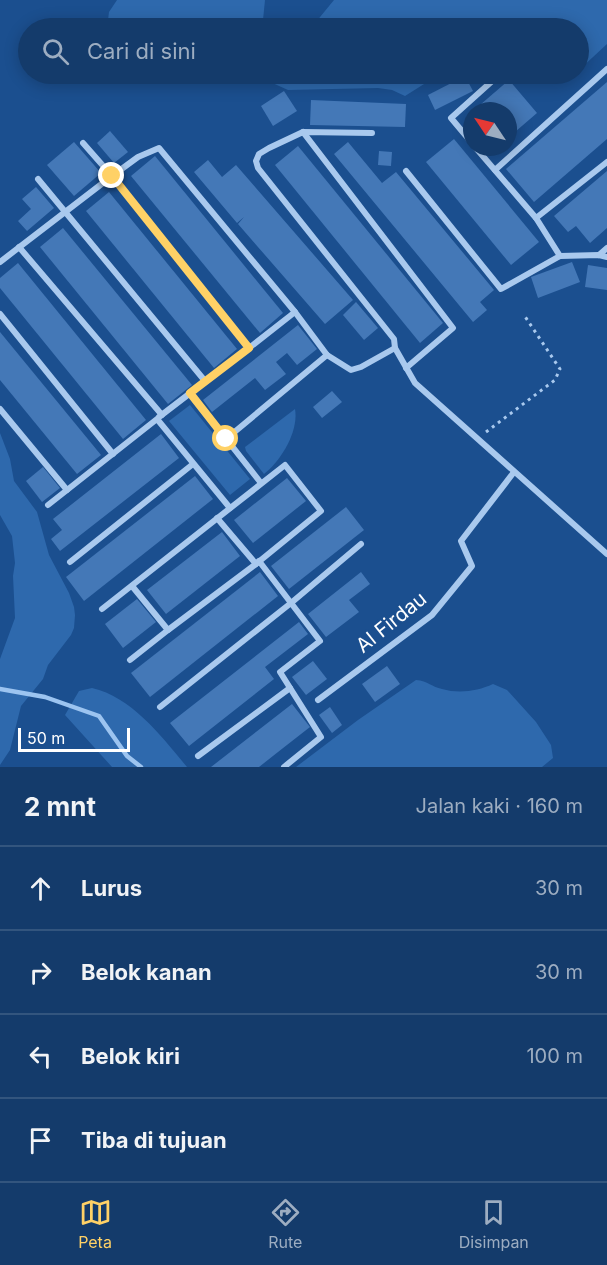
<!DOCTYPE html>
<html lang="id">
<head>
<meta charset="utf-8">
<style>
	body { margin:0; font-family:Inter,sans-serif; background:#214673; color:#f1f3f6 }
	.compass { position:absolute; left:463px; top:102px; width:54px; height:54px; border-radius:50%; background:#143b6b; box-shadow:0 3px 15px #0003; rotate:305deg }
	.scale { position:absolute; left:18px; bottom:15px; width:112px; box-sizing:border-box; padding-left:6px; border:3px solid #fff; border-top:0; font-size:16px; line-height:21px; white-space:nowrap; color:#fff; -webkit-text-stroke:4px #1b4f8f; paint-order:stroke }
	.stop { position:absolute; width:18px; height:18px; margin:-14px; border:4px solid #ffd166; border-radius:50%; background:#fff }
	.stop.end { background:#ffd166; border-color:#fff; box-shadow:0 2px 6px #0008 }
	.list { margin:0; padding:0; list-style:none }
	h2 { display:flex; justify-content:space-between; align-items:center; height:78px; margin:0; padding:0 24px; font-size:26px }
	h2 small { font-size:20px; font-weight:400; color:#9dadc1 }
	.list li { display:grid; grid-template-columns:39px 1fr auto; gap:18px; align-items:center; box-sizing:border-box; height:84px; padding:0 24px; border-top:2px solid #33557e }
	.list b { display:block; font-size:22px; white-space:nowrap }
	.list em { font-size:20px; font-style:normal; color:#9dadc1 }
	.icon { flex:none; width:33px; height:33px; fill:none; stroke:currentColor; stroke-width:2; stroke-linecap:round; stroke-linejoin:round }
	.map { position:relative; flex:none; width:607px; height:767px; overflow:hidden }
	.search { position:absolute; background:#143b6b; box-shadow:0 3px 15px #0003; left:18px; right:18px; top:18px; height:66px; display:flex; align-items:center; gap:15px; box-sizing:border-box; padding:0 21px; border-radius:33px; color:#9dadc1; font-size:22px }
	.sheet { height:414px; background:#143b6b }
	nav { display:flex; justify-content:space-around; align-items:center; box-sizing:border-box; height:84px; border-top:2px solid #33557e; background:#143b6b; font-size:16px; color:#9dadc1 }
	nav a { display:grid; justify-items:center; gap:3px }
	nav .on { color:#ffd166 }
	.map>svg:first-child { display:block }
	.green { fill:#2e69ad }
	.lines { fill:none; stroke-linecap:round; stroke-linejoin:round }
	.stream { stroke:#9cc4f0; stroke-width:4.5 }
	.building { fill:#4478b7 }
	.path { stroke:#a9c9ee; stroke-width:3; stroke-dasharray:3 4.5; stroke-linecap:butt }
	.minor { stroke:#a9c9ee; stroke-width:6 }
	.route { stroke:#ffd166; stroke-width:8 }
	.labels { text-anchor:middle; stroke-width:4.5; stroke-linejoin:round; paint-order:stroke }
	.street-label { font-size:20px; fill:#fff; stroke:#1b4f8f }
</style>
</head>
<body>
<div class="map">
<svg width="607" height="767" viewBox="0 0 607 767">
	<rect width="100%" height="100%" fill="#1b4f8f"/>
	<g class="green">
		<polygon points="117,0 265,0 263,20 257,28 107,28 109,12"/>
		<polygon points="334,0 607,0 607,44 579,70 578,28 311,28"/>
		<polygon points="273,74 440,74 405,96 392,90 378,88 288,90 268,81"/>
		<polygon points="538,74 575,74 565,82"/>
		<polygon points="190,405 250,479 230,495 169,421"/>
		<path d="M295,409C299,431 281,461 264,474L246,451L245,447Z"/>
		<polygon points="0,433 10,459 14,481 37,512 49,555 69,593 74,607 75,615 74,628 71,635 48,665 43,679 21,706 10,750 0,765 0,659 15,618 13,576 15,563 12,536 0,515"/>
		<path d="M416,680C428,681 432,687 442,689C459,694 478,691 493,684L507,690L536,722L551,745L553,758L542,767H296L358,720Z"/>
		<path d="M92,688C132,697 162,737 187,767H112L65,715L79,691Z"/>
	</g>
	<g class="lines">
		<polyline class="stream" points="0,689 45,697 99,716 127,756 141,767"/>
	</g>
	<g class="building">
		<polygon points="465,76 473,91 435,110 428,95"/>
		<polygon points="509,80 537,113 508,138 508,111 473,111"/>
		<polygon points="607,82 607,139 534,202 506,169"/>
		<polygon points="284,91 297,111 273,126 261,106"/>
		<polygon points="311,100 406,104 405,127 310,125"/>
		<polygon points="472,112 472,125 466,117"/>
		<polygon points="110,131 128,152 114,163 97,143"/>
		<polygon points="454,139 539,242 511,265 426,162"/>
		<polygon points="74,142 101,173 74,196 47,165"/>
		<polygon points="348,142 382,183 396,172 494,290 480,302 487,310 473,322 334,154"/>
		<polygon points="298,146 443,323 420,343 275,165"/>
		<polygon points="379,151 392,152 391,166 378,165"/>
		<polygon points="155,156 283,313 260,333 131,176"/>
		<polygon points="208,160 222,177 236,165 353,300 325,324 238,224 244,217 237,223 194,172"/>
		<polygon points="607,171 607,228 590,243 576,226 568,232 554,216"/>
		<polygon points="36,187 54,208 27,231 18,221 31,209 22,199"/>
		<polygon points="109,192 237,349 214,368 86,211"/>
		<polygon points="63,228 192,385 168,404 40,247"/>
		<polygon points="572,262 580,282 538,298 531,277"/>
		<polygon points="18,263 146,420 123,439 0,288 0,278"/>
		<polygon points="588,265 607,268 607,290 585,287"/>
		<polygon points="356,302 378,328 364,340 343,315"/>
		<polygon points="298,325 317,349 297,365 287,353 276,362 286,374 265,390 255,378 212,412 203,400"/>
		<polygon points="0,332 101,455 77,474 0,380"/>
		<polygon points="332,391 342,402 322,418 313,407"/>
		<polygon points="161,434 179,458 60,551 51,539 62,530 53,519"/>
		<polygon points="43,467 60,488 42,502 26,481"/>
		<polygon points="195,476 213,499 84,601 66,577"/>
		<polygon points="287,478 306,501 253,543 234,520"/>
		<polygon points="346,507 364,530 289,589 271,566"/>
		<polygon points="222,532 240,556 166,614 147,590"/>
		<polygon points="260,572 278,596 150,697 131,673"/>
		<polygon points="361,572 370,584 349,600 359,612 326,637 308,614"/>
		<polygon points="137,599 156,622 123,648 105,624"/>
		<polygon points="299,622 308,634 265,667 274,679 189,746 170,723"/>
		<polygon points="313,661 327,679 306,695 292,677"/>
		<polygon points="387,666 400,684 375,702 362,684"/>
		<polygon points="292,704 310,727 278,752 259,767 211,767"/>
		<polygon points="330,707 342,725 332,733 319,715"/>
	</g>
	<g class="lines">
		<polyline class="path" points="486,432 555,380 560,369 524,315"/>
		<g class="minor">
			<polyline points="303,132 453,328 406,368"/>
			<polyline points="372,133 303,132 269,148 259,154 256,161 258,168 394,339 395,348 415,383 607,554"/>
			<polyline points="83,143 112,176 138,157 159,148 295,312 327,355 351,370 361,367 395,348"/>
			<polyline points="472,143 451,118 500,74"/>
			<polyline points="475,147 536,218 560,256"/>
			<polyline points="495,170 607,69"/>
			<polyline points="406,171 501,289 560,256 599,255 607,257"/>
			<polyline points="38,179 205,381"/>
			<polyline points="536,218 607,162"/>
			<polyline points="19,247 162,415"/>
			<polyline points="599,255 607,248"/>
			<polyline points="0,262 112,176 249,348 295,312"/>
			<polyline points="0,314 113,454"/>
			<polyline points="190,393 261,483"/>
			<polyline points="0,409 67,490"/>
			<polyline points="159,417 249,348"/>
			<polyline points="226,439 327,355"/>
			<polyline points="48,505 157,419 230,508"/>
			<polyline points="217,518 256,564"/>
			<polyline points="259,561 320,641 280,672 321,737 284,767"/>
			<polyline points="70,562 193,464"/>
			<polyline points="102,609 285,465 321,511 256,564 168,630"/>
			<polyline points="130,660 168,630 132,586"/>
			<polyline points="318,700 432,615 472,566 461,541 514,472"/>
			<polyline points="160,707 291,603 361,544"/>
			<polyline points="198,756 290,688"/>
		</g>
	</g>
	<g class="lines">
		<polyline class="route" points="112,176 249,348 190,393 226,439"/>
	</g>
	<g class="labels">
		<g class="street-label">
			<text transform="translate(391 622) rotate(-39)" y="7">Al Firdau</text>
		</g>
	</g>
</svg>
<svg class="compass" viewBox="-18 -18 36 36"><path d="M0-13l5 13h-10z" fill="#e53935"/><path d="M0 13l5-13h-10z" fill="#9dadc1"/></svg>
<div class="scale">50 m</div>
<div class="stop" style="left:226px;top:439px"></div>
<div class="stop end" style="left:112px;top:176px"></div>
<div class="search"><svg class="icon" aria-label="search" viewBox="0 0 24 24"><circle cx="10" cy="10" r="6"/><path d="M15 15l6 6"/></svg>Cari di sini</div>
</div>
<section class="sheet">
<h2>2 mnt<small>Jalan kaki · 160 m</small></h2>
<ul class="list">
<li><svg class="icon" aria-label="ahead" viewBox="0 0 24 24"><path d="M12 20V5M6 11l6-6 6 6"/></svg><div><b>Lurus</b></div><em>30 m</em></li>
<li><svg class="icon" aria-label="right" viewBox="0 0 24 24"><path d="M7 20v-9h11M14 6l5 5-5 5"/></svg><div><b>Belok kanan</b></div><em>30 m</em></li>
<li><svg class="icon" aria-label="left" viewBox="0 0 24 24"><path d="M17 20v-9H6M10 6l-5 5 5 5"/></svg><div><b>Belok kiri</b></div><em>100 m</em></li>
<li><svg class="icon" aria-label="arrive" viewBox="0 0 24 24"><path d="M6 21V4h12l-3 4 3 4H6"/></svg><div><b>Tiba di tujuan</b></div></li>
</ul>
</section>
<nav>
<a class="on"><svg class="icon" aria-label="map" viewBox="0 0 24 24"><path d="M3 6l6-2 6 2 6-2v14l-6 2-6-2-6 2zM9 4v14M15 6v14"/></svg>Peta</a>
<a><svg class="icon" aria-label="directions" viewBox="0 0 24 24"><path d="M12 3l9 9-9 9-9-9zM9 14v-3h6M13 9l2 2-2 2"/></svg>Rute</a>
<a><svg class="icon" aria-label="saved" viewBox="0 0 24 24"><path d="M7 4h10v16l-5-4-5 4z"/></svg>Disimpan</a>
</nav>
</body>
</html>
